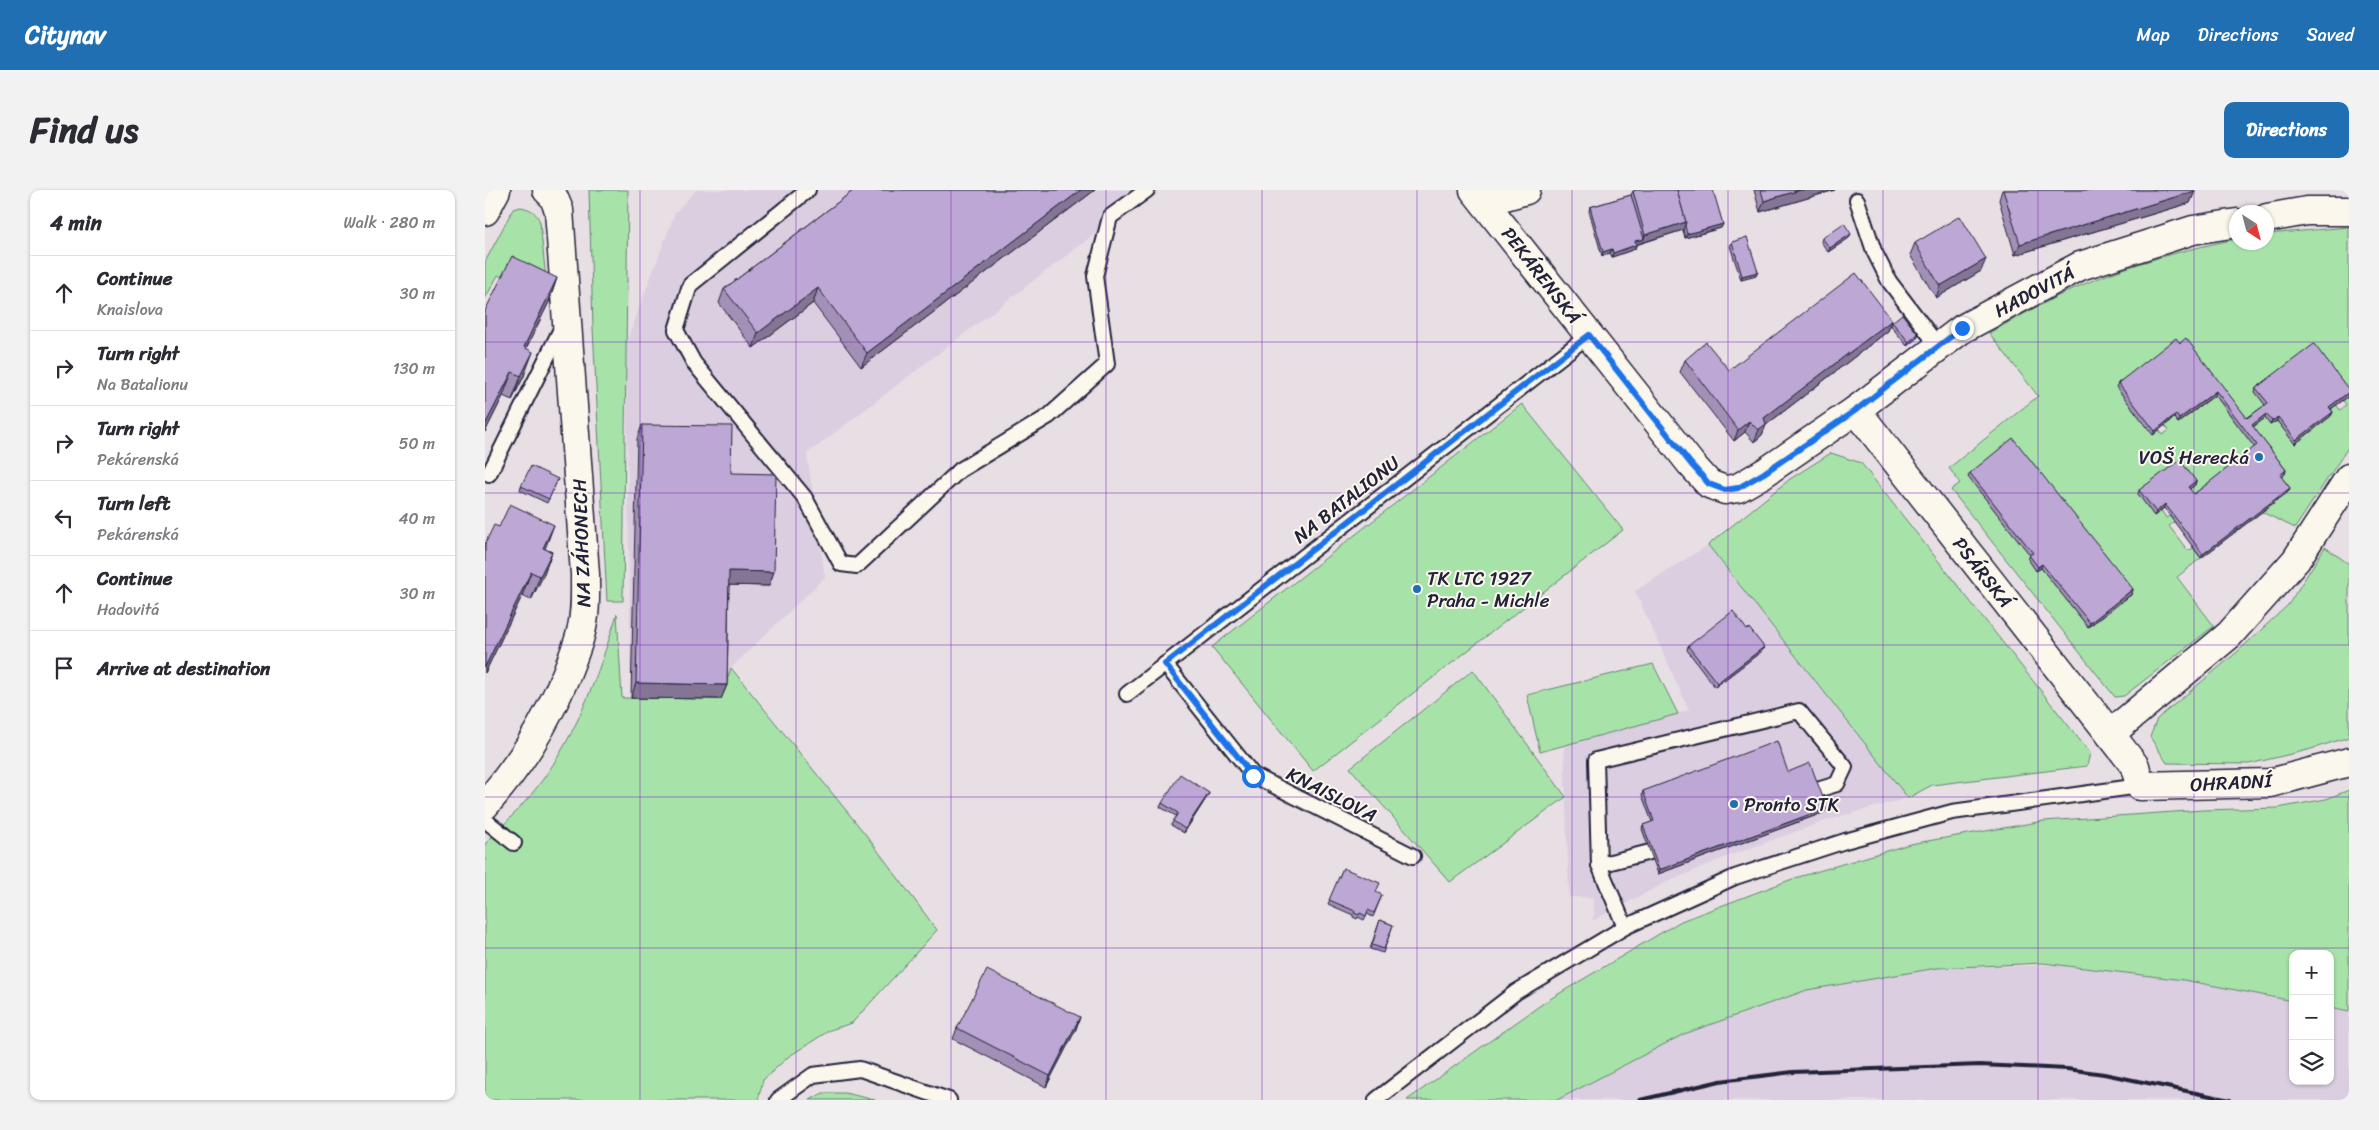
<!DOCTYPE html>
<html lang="en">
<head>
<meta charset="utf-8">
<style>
	body { margin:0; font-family:Sriracha,sans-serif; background:#f2f2f3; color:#2b2b33 }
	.controls { position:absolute; right:15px; bottom:15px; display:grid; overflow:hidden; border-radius:10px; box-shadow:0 1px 4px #0004 }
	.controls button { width:45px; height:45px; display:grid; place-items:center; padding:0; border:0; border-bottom:1px solid #e1e1e2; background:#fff; color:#2b2b33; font:25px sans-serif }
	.compass { position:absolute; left:1744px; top:15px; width:45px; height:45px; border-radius:50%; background:#fff; box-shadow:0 1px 4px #0004; rotate:144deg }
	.stop { position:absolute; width:15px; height:15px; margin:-11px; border:4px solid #1a73e8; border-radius:50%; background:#fff }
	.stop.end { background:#1a73e8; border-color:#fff; box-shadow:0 1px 5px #0008 }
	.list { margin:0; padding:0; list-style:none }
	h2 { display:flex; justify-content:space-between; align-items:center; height:65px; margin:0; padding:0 20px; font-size:21px }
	h2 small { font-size:16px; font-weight:400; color:#7c7c81 }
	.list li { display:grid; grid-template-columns:32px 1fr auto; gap:15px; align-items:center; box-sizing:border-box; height:75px; padding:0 20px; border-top:1px solid #e1e1e2 }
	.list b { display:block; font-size:19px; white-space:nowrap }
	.list p { margin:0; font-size:16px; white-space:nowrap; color:#7c7c81 }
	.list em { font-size:16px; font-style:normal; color:#7c7c81 }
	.icon { flex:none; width:28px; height:28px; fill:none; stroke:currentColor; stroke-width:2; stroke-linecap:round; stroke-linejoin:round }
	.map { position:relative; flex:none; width:1864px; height:910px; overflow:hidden; border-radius:10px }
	header { display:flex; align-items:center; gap:30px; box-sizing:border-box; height:70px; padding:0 25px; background:#1f6fb2; color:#fff }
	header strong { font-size:24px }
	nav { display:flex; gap:28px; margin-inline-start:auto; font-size:18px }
	.intro { display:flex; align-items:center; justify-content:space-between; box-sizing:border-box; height:120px; padding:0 30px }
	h1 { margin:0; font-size:35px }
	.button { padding:12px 22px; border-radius:10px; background:#1f6fb2; color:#fff; font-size:18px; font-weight:700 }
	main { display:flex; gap:30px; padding:0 30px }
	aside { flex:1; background:#fff; border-radius:10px; box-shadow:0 1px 4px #0004 }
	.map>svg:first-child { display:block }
	.built { fill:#dbcee0 }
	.green { fill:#a7e3a9; stroke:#648272; fill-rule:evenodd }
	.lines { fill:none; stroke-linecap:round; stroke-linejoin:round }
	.lane-casing { stroke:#22223b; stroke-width:18 }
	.street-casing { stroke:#22223b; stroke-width:31 }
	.lane { stroke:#fbf7ec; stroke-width:14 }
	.street { stroke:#fbf7ec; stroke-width:28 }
	.rail { stroke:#22223b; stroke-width:4 }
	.wall { fill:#a390b7; stroke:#22223b }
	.shaded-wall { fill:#847595; stroke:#22223b }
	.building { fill:#bda7d5; stroke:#22223b }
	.route { stroke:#1a73e8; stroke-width:6 }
	.grid { fill:none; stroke:#7b2cbf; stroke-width:1; stroke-opacity:0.55 }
	.poi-dot { fill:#1f6fb2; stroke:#fbf7ec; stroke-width:2 }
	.labels { text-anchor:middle; stroke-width:4; stroke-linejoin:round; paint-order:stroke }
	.street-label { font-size:19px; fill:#22223b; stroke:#fbf7ec }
	.poi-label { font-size:19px; fill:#22223b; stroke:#fbf7ec; text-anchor:start }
</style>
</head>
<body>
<header>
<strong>Citynav</strong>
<nav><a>Map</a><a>Directions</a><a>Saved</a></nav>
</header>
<div class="intro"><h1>Find us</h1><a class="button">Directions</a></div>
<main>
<aside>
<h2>4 min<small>Walk · 280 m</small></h2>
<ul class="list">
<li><svg class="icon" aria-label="ahead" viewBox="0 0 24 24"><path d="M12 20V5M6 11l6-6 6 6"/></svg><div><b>Continue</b><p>Knaislova</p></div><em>30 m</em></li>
<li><svg class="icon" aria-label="right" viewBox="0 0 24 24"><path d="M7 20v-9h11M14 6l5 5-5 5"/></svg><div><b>Turn right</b><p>Na Batalionu</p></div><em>130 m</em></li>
<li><svg class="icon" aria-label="right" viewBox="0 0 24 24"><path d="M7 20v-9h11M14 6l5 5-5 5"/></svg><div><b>Turn right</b><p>Pekárenská</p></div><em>50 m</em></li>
<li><svg class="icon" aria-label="left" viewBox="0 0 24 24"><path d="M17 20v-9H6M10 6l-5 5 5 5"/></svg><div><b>Turn left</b><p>Pekárenská</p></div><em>40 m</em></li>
<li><svg class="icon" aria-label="ahead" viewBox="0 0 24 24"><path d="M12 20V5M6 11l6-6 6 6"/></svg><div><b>Continue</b><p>Hadovitá</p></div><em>30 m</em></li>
<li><svg class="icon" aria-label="arrive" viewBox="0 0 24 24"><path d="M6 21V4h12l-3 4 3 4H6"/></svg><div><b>Arrive at destination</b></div></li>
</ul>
</aside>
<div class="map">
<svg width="1864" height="910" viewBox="0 0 1864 910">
	<rect width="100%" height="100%" fill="#e8dfe5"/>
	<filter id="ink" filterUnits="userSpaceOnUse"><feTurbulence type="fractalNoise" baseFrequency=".02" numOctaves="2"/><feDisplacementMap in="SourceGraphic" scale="10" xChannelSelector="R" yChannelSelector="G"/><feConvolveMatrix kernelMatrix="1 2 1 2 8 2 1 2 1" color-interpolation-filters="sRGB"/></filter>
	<g filter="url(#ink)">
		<g class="built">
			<polygon points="211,0 667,0 322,264 340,387 246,478 235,508 146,508 141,153 190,23"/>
			<polygon points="1223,355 1423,608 1343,630 1241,667 1176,695 1107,731 1109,725 1108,708 1084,707 1079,555 1204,520 1150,401"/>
			<polygon points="1571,775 1699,790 1808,811 1808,891 1845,891 1845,818 1864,822 1864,910 1072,910 1199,844 1322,800 1452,778"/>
		</g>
		<g class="green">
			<polygon points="104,0 143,0 138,411 122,411 108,138"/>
			<path d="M36,17C46,19 51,22 55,32L63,108L13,85L0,109V72L28,19Z"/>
			<path d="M1864,37V256L1810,338L1777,322L1794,289L1799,284L1765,239L1780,228L1792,231L1810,254L1851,214L1855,220L1861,215L1858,210L1781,217L1760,232L1700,152L1674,240L1678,245L1684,240L1680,236L1689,228L1693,233L1730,205L1771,259L1707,308L1702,301L1710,295L1676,320L1681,328L1684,326L1689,332L1684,336L1703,361L1708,358L1716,368L1692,387L1729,436L1639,506L1630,507L1466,300L1475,293L1464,278L1553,206L1504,143C1525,132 1545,120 1565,110C1623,80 1688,62 1751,49L1752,52H1782V44ZM1547,367L1647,404L1603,437L1556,378L1552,381Z"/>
			<polygon points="1037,214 1138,340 828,581 727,457"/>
			<polygon points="1346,263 1376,273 1605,563 1602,576 1447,595 1423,608 1223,355 1305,289"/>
			<polygon points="1840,357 1864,374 1864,547 1823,560 1764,574 1682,573 1665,547 1672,529 1751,463 1803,415"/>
			<path d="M132,424L137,508L236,509L246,478L381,645L452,740L367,833L345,840L303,867L278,890L273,910H0V654C15,638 31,623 45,606C89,553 112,489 132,424Z"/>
			<polygon points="1168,474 1193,524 1055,562 1042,505"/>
			<polygon points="988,480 1081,607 965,692 865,578"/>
			<polygon points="1864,600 1864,822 1845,818 1845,764 1808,764 1808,811 1699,790 1558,773 1452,778 1322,800 1199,844 1072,910 922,910 1060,812 1196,731 1310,688 1425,654 1559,631 1718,620 1793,618 1841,609"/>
			<polygon points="338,903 360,903 390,910 325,910"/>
		</g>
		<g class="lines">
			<defs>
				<g id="lane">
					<polyline points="323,0 205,95 191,140 209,173 320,308 356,374 372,376 475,280 564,226 622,174 610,86 625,27 662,0"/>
					<polyline points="1372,10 1389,61 1404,91 1453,156"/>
					<polyline points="4,284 78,135"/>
					<polyline points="680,474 768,585 928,666"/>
					<polyline points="642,504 1104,145"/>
					<polyline points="0,630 29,653"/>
					<polyline points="1114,675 1165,662"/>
					<polyline points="1140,737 1114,675 1111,570 1314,521 1360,577 1352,594 1332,600"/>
					<polyline points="293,910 328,885 375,879 464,910"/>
					<polyline points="891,910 1031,802 1140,737 1250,687 1360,651 1467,622 1655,596"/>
				</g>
				<g id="street">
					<polyline points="989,0 1206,274 1224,294 1240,300 1253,298 1279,283 1371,220 1477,139 1595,76 1708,40 1752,33"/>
					<polyline points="999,12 1041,0"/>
					<polyline points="0,21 11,0"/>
					<polyline points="1782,28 1822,21 1864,21"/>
					<polyline points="1371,220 1650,576 1655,596 1785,593 1864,572"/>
					<polyline points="1625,544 1744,445 1811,370 1864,288"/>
					<path d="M0,615C36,574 60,535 81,485C86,471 93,456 96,442C101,423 100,404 100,384L74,20L68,6L62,0"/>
				</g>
			</defs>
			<use href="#lane" class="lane-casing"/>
			<use href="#street" class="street-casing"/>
			<use href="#lane" class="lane"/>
			<use href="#street" class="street"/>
			<polyline class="rail" points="1155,910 1235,891 1308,882 1495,875 1582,879 1619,884 1745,910"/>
		</g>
		<g class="wall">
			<polygon points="369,0 610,0 376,177 328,113 268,158 234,113 239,99"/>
			<polygon points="1269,0 1350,0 1275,22"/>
			<polygon points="1517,0 1709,0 1710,1 1705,13 1530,65 1514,10"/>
			<polygon points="1148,1 1238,34 1236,38 1200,48 1198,40 1151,55 1150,59 1127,67 1125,63 1117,66 1104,21 1105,17 1146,5"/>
			<polygon points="1337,48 1364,48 1343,62 1336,52"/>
			<polygon points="1247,52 1271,86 1256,90 1245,56"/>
			<polygon points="1430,53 1496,81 1451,108 1425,65"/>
			<polygon points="72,88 64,112 41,158 39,186 27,210 18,206 0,242 0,121"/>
			<polygon points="1407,130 1403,141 1281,235 1277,245 1269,252 1260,242 1249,251 1195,182 1200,170 1244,180"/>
			<polygon points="1407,132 1433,144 1432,148 1422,156 1406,136"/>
			<polygon points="1695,153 1762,228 1780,215 1770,202 1771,198 1864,200 1864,206 1846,219 1848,222 1846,226 1810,254 1792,231 1785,235 1780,228 1768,237 1801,280 1800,284 1796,287 1805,298 1803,302 1716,368 1679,318 1669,326 1653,304 1654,300 1711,291 1710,295 1704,299 1709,304 1770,258 1730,205 1693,233 1689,228 1668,245 1631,197 1633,193"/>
			<polygon points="157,235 246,283 284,396 244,395 242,495 236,509 146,508 152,249"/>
			<polygon points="1485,283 1648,399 1647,404 1603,437 1556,378 1551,381 1543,369 1545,365 1483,287"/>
			<polygon points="73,289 62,313 35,300 36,296"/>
			<polygon points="0,354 60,359 67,362 58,386 46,410 37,406 0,483"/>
			<polygon points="1262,440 1279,457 1277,461 1230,497 1202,460 1203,456"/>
			<polygon points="1303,582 1340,622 1173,684 1157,639 1158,635 1167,632 1157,605 1158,601"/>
			<polygon points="724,603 722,607 699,643 686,635 691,626 675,617 677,613"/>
			<polygon points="858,678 891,703 897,705 888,727 882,724 879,730 873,727 872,729 868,727 868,725 843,714"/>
			<polygon points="895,730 908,735 898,763 885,759"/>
			<polygon points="595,827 591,839 561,897 468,849 472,838"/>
		</g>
		<g class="shaded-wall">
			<polygon points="596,0 610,0 376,177 382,163"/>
			<polygon points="1315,0 1350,0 1275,22 1279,11"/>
			<polygon points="1710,1 1705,13 1530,65 1535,54"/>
			<polygon points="1201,32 1198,40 1149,55 1150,51 1159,49 1160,45"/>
			<polygon points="1238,34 1236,38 1200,48 1202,44"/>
			<polygon points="1366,44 1364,48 1343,62 1345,58"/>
			<polygon points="1151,55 1150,59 1127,67 1128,63"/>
			<polygon points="1127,59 1125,63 1117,66 1118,62"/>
			<polygon points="1501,69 1496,81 1451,108 1455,96"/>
			<polygon points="1273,82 1271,86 1256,90 1257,86"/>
			<polygon points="72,88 64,112 30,181 39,157"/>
			<polygon points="333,98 328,113 268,158 273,143"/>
			<polygon points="1407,130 1403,141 1281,235 1277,245 1269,252 1279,228"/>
			<polygon points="1433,144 1432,148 1422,156 1424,152"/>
			<polygon points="48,162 39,186 27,210 36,186"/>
			<polygon points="27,182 18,206 0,242 0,235"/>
			<polygon points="1731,201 1730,205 1693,233 1694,229"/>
			<polygon points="1864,202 1864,206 1843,221 1844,217"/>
			<polygon points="1848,222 1846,226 1810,254 1811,250"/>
			<polygon points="1691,224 1689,228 1668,245 1670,241"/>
			<polygon points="1781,224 1780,228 1765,239 1767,235"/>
			<polygon points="1793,227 1792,231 1785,235 1787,231"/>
			<polygon points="1264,231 1260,242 1249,251 1253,240"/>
			<polygon points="1801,280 1800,284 1794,289 1795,285"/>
			<polygon points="1711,291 1710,295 1702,301 1703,297"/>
			<polygon points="1805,298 1803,302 1716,368 1718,364"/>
			<polygon points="1680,314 1679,318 1669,326 1671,322"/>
			<polygon points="69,335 60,359 58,358"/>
			<polygon points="67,362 58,386 46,410 55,386"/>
			<polygon points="1557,374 1556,378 1551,381 1553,377"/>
			<polygon points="244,381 289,382 284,396 239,395"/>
			<polygon points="46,382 37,406 0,483 0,477"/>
			<polygon points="1648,399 1647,404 1603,437 1605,433"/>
			<polygon points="1279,457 1277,461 1230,497 1232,493"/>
			<polygon points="151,493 242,495 236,509 146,508"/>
			<polygon points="724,603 722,607 699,643 700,639"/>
			<polygon points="1342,618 1340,622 1173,684 1174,680"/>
			<polygon points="595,827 591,839 561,897 565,886"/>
		</g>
		<g class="building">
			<polygon points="369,0 596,0 382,163 333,98 273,143 239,99"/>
			<polygon points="1151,0 1192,0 1201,32 1160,45 1148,1"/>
			<polygon points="1192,0 1228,0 1238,34 1202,44 1200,36 1201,32"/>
			<polygon points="1276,0 1315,0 1279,11"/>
			<polygon points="1518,0 1709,0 1710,1 1535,54"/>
			<polygon points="1146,5 1159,49 1150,51 1151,55 1128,63 1127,59 1118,62 1105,17"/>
			<polygon points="1475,26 1501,69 1455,96 1430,53"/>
			<polygon points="1359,33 1366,44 1345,58 1337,48"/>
			<polygon points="1262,47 1273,82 1257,86 1247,52"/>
			<polygon points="27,66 72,88 39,157 48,162 36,186 27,182 0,235 0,121"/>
			<polygon points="1371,83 1407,130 1279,228 1281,234 1273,240 1264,231 1253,240 1200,170 1221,152 1244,180"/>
			<polygon points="1417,124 1433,144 1424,152 1407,132"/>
			<polygon points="1691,148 1695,153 1701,148 1762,228 1783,213 1771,198 1829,154 1864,200 1864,202 1844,217 1848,222 1811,250 1793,227 1787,231 1781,224 1767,235 1801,280 1795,285 1805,298 1718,364 1680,314 1671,322 1654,300 1695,270 1711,291 1703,297 1709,304 1772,255 1731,201 1694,229 1691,224 1670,241 1633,193"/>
			<polygon points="157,235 247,236 246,283 291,284 289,382 244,381 242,495 151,493"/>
			<polygon points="1528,248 1648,399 1605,433 1557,374 1553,377 1544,365 1548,363 1485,283"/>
			<polygon points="46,276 73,289 64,309 36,296"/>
			<polygon points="25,314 69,335 58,358 67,362 55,386 46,382 0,477 0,354 9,335 14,337"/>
			<polygon points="1248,421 1262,440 1264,438 1279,457 1232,493 1203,456"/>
			<polygon points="1292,551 1303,582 1325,573 1342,618 1174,680 1158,635 1169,631 1158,601"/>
			<polygon points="695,584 724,603 700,639 688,631 693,623 677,613"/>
			<polygon points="858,678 895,693 891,702 897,705 889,723 883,720 881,726 875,723 874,725 869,723 870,721 844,710"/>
			<polygon points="895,730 908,735 899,759 887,755"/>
			<polygon points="502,780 595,827 565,886 472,838"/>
		</g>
	</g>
	<g class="lines" filter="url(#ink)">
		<polyline class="route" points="768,586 680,474 1104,145 1206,274 1224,294 1240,300 1253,298 1279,283 1371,220 1477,138"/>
	</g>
	<path class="grid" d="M155,0V910M311,0V910M466,0V910M621,0V910M777,0V910M932,0V910M1087,0V910M1243,0V910M1398,0V910M1553,0V910M1709,0V910M0,152H1864M0,303H1864M0,455H1864M0,607H1864M0,758H1864"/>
	<g class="poi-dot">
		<circle cx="1774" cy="267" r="5"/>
		<circle cx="932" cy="399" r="5"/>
		<circle cx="1249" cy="614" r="5"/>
	</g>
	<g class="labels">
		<g class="street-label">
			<text transform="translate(1057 85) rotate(52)" y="7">PEKÁRENSKÁ</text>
			<text transform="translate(1549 101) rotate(-28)" y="7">HADOVITÁ</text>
			<text transform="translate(861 309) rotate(-38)" y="7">NA BATALIONU</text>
			<text transform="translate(96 353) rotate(-92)" y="7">NA ZÁHONECH</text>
			<text transform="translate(1498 382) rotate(52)" y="7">PSÁRSKÁ</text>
			<text transform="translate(1746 592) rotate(-3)" y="7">OHRADNÍ</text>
			<text transform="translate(847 604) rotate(27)" y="7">KNAISLOVA</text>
		</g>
		<g class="poi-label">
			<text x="1764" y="274" text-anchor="end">VOŠ Herecká</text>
			<text x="942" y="395">TK LTC 1927<tspan x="942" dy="22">Praha - Michle</tspan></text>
			<text x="1259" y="621">Pronto STK</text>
		</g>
	</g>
</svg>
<div class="controls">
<button>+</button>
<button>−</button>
<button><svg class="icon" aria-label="layers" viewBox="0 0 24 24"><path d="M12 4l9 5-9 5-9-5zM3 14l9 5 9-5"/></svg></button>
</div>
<svg class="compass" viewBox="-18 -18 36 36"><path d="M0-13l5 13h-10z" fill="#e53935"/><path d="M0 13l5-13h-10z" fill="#7c7c81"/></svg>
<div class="stop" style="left:768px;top:586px"></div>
<div class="stop end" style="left:1477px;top:138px"></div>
</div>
</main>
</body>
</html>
